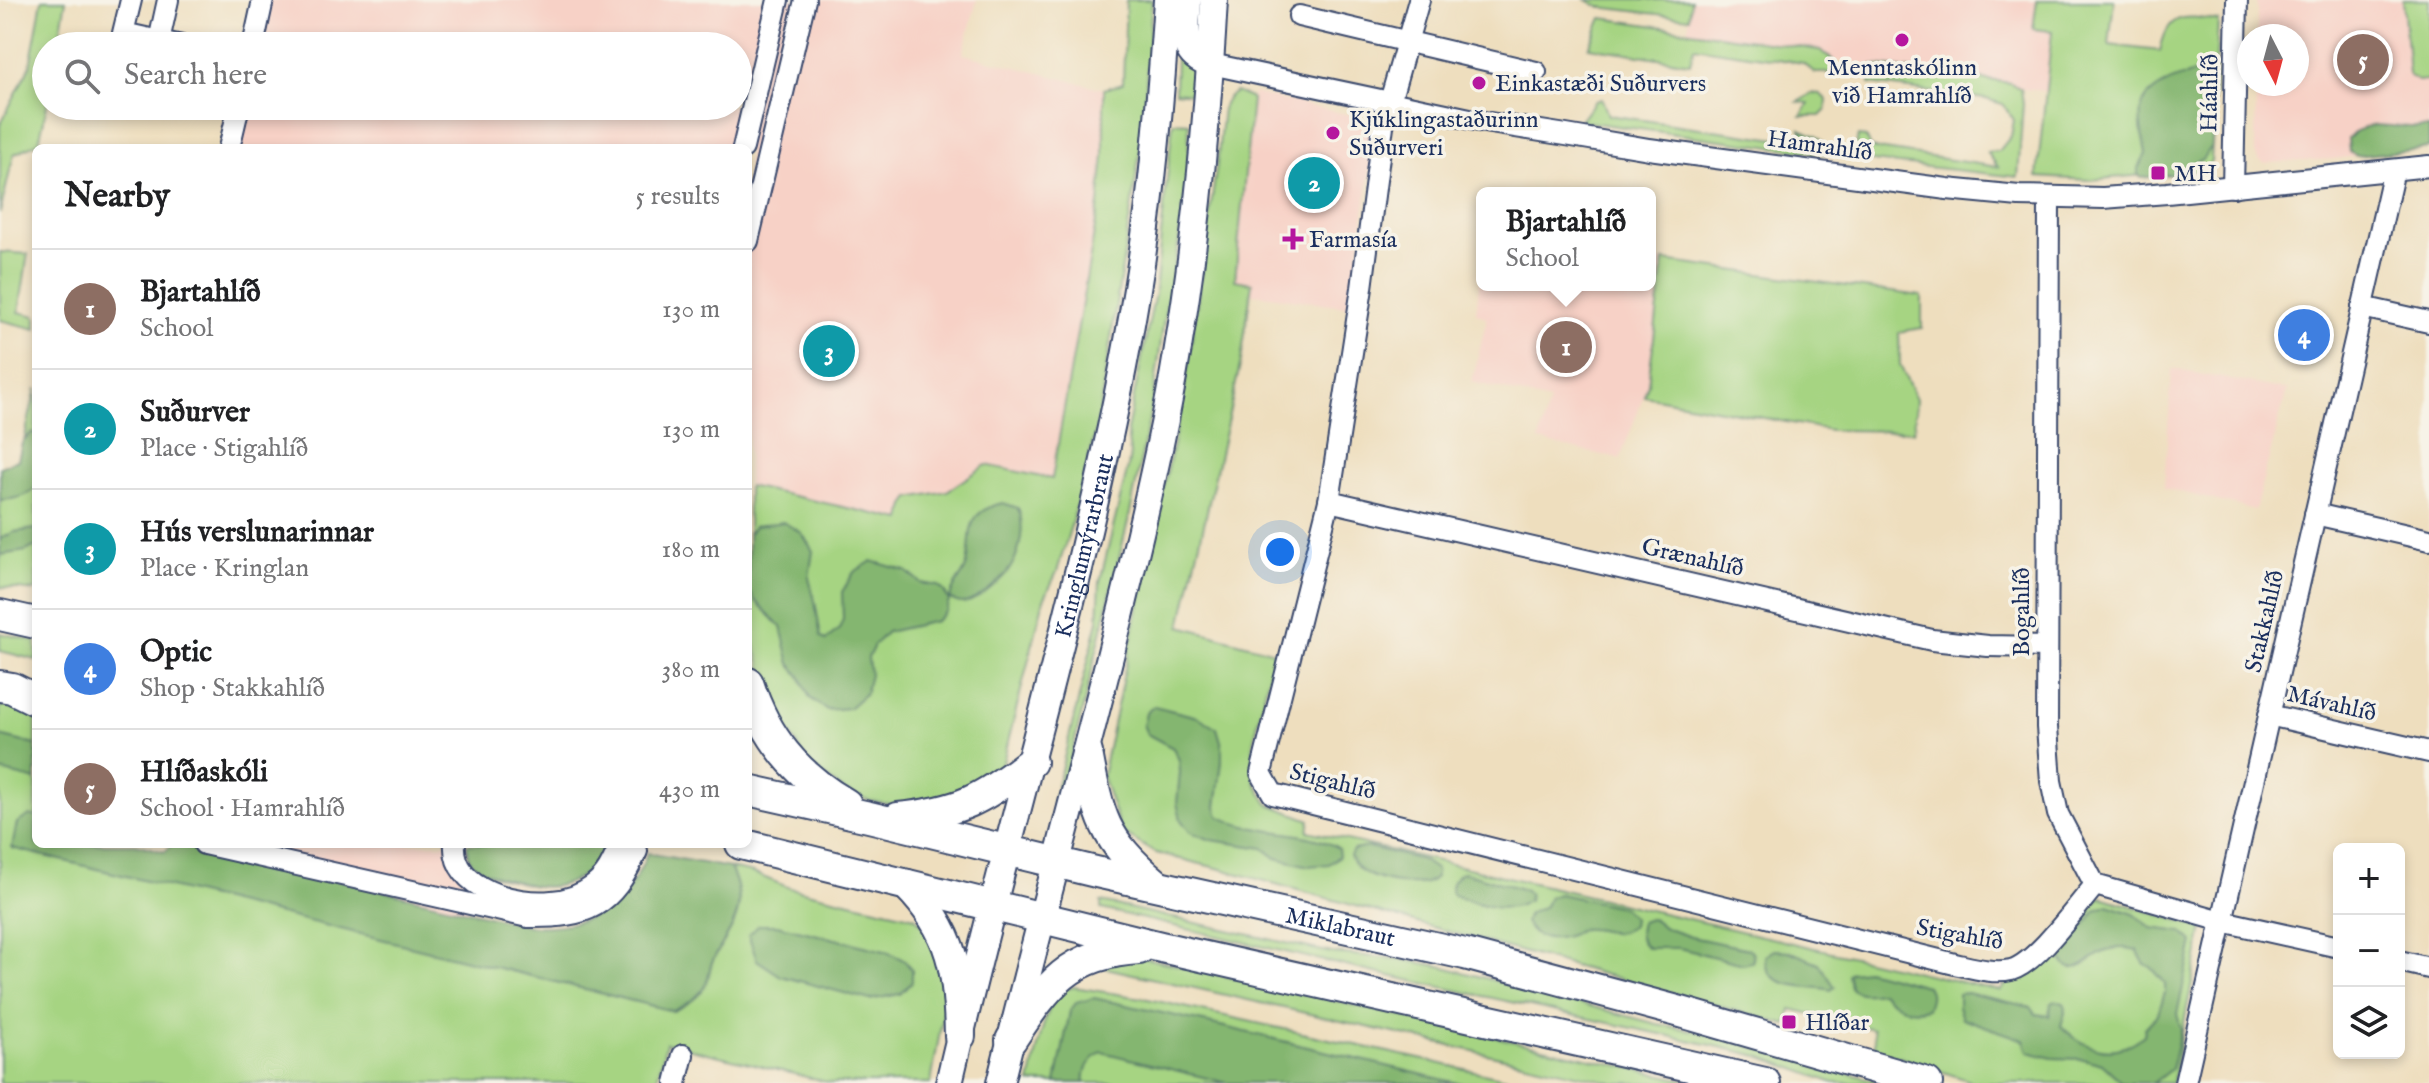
<!DOCTYPE html>
<html lang="en">
<head>
<meta charset="utf-8">
<style>
	body { margin:0; font-family:"IM FELL English",serif; background:#f6f6f6; color:#202124 }
	.controls { position:absolute; right:24px; bottom:24px; display:grid; overflow:hidden; border-radius:12px; box-shadow:0 4px 12px #0003 }
	.controls button { width:72px; height:72px; display:grid; place-items:center; padding:0; border:0; border-bottom:2px solid #e0e0e0; background:#fff; color:#202124; font:40px sans-serif }
	.compass { position:absolute; left:2237px; top:24px; width:72px; height:72px; border-radius:50%; background:#fff; box-shadow:0 4px 12px #0003; rotate:174deg }
	.you { position:absolute; left:1280px; top:552px; width:28px; height:28px; margin:-20px; border:6px solid #fff; border-radius:50%; background:#1a73e8; box-shadow:0 0 0 12px #1a73e833 }
	.badge { display:grid; place-items:center; width:52px; height:52px; border-radius:50%; background:#b5179e; color:#fff; font-size:26px; font-weight:700 }
	.pin { position:absolute; translate:-50% -50%; border:4px solid #fff; box-shadow:0 2px 8px #0006 }
	.popup { position:absolute; left:1476px; top:187px; width:180px; height:104px; box-sizing:border-box; display:grid; place-content:center; border-radius:12px; background:#fff; filter:drop-shadow(0 2px 6px #0005); font-size:26px; white-space:nowrap; color:#757577 }
	.popup b { font-size:30px; color:#202124 }
	.popup::after { content:''; position:absolute; left:50%; top:100%; margin-left:-16px; border:16px solid transparent; border-top-color:#fff }
	.list { margin:0; padding:0; list-style:none }
	h2 { display:flex; justify-content:space-between; align-items:center; height:104px; margin:0; padding:0 32px; font-size:34px }
	h2 small { font-size:26px; font-weight:400; color:#757577 }
	.list li { display:grid; grid-template-columns:52px 1fr auto; gap:24px; align-items:center; box-sizing:border-box; height:120px; padding:0 32px; border-top:2px solid #e0e0e0 }
	.list b { display:block; font-size:30px; white-space:nowrap }
	.list p { margin:0; font-size:26px; white-space:nowrap; color:#757577 }
	.list em { font-size:26px; font-style:normal; color:#757577 }
	.icon { flex:none; width:44px; height:44px; fill:none; stroke:currentColor; stroke-width:2; stroke-linecap:round; stroke-linejoin:round }
	.map { position:relative; flex:none; width:2429px; height:1083px; overflow:hidden }
	.search { position:absolute; background:#fff; box-shadow:0 4px 12px #0003; left:32px; top:32px; width:720px; height:88px; display:flex; align-items:center; gap:20px; box-sizing:border-box; padding:0 28px; border-radius:44px; color:#757577; font-size:30px }
	.panel { position:absolute; background:#fff; box-shadow:0 4px 12px #0003; left:32px; top:144px; width:720px; height:704px; border-radius:12px }
	.map>svg:first-child { display:block }
	.built { fill:#f7d1c6 }
	.green { fill:#a6d482; stroke:#608270; stroke-width:2 }
	.forest { fill:#84b670; stroke:#507267; stroke-width:2 }
	.lines { fill:none; stroke-linecap:round; stroke-linejoin:round }
	.minor-casing { stroke:#3b496c; stroke-width:24 }
	.major-casing { stroke:#3b496c; stroke-width:30 }
	.highway-casing { stroke:#3b496c; stroke-width:34 }
	.minor { stroke:#fff; stroke-width:20 }
	.major { stroke:#fff; stroke-width:26 }
	.highway { stroke:#fff; stroke-width:30 }
	.poi-dot { fill:#b5179e; stroke:#f7f3e8; stroke-width:3 }
	.labels { text-anchor:middle; stroke-width:7; stroke-linejoin:round; paint-order:stroke }
	.poi-label { font-size:24px; fill:#1b2f5e; stroke:#f7f3e8; text-anchor:start }
	.street-label { font-size:24px; fill:#1b2f5e; stroke:#f7f3e8 }
</style>
</head>
<body>
<div class="map">
<svg width="2429" height="1083" viewBox="0 0 2429 1083">
	<rect width="100%" height="100%" fill="#f7f3e8"/>
	<filter id="ink" filterUnits="userSpaceOnUse"><feTurbulence type="fractalNoise" baseFrequency=".0125" numOctaves="2"/><feDisplacementMap in="SourceGraphic" scale="16" xChannelSelector="R" yChannelSelector="G"/><feConvolveMatrix kernelMatrix="1 2 1 2 8 2 1 2 1" color-interpolation-filters="sRGB"/></filter>
	<filter id="wash" filterUnits="userSpaceOnUse"><feTurbulence type="fractalNoise" baseFrequency=".006" numOctaves="4" result="noise"/><feDisplacementMap in="SourceGraphic" scale="32" xChannelSelector="R" yChannelSelector="G"/><feGaussianBlur stdDeviation="1.8" result="paint"/><feColorMatrix in="noise" values="0 0 0 0 0 0 0 0 0 0 0 0 0 0 0 0 0 1.4 0 .05"/><feComposite in="paint" operator="in"/></filter>
	<g filter="url(#wash)">
		<rect width="100%" height="100%" fill="#eedebe"/>
		<g class="built">
			<polygon points="260,0 977,0 963,54 1104,89 1104,156 1099,204 1052,479 986,465 946,491 910,498 905,505 903,520 748,489 748,148 226,148 236,106 738,106 738,46 249,46"/>
			<polygon points="1691,0 2037,0 2033,28 2052,31 2045,91 2021,89 2011,83 1833,60 1820,50 1688,31"/>
			<polygon points="2257,0 2429,0 2429,147 2334,159 2265,163 2258,160 2255,153 2256,84 2297,84 2297,36 2257,36"/>
			<polygon points="1253,93 1376,121 1352,307 1231,291"/>
			<polygon points="1482,258 1482,285 1650,285 1650,259 1664,261 1648,384 1620,459 1539,441 1549,401 1472,382 1487,318 1476,313"/>
			<polygon points="2172,369 2287,390 2255,510 2164,488"/>
			<polygon points="189,844 467,844 467,854 475,866 467,910"/>
		</g>
		<g class="green">
			<polygon points="42,0 66,0 58,46 46,46 47,106 39,142 14,154 0,213 0,125 30,66"/>
			<polygon points="1126,0 1152,0 1142,139 1097,427 1073,519 1057,572 1044,599 1001,770 974,793 896,805 870,801 846,792 805,762 796,743 776,711 748,626 748,486 902,520 905,505 910,498 947,491 986,465 1052,479 1099,204 1104,156 1104,89 1123,83"/>
			<polygon points="1587,0 1691,0 1689,18 1599,7"/>
			<path d="M2037,0H2114L2109,45L2160,51C2169,12 2182,15 2218,21L2211,162L2206,167L2200,170L2089,180L2037,177L2052,31L2033,29Z"/>
			<polygon points="2403,0 2429,0 2429,80 2417,81 2409,75"/>
			<polygon points="1602,18 1820,50 1833,60 1832,73 1815,73 1803,63 1694,47 1690,63 1589,47"/>
			<polygon points="1180,57 1193,69 1192,94 1175,92 1176,58"/>
			<polygon points="1872,65 2011,83 2021,89 2023,103 2018,177 1853,159 1858,136 1866,137 1871,148 1998,167 1987,152 1999,151 2011,136 2014,120 2003,104 1986,99 1870,84"/>
			<polygon points="1236,92 1252,99 1235,280 1252,283 1241,361 1181,626 1274,652 1253,744 1255,782 1268,804 1310,820 1308,831 2000,991 2009,981 2043,964 2101,897 2203,928 2172,1083 1976,1083 1875,1049 1873,1029 1791,1009 1787,1025 1225,870 1156,853 1121,832 1102,776 1184,393 1218,157 1223,106 1228,97"/>
			<polygon points="1812,93 1820,94 1827,100 1826,110 1820,116 1801,116 1809,103 1798,102"/>
			<polygon points="1602,99 1608,115 1806,143 1801,129 1817,136 1823,142 1825,154 1580,121 1595,101"/>
			<polygon points="1173,122 1189,123 1188,174 1179,241 1164,319 1153,400 1130,513 1060,802 1053,802 1098,621 1100,581 1128,467 1130,454 1127,431 1155,293"/>
			<polygon points="0,252 28,254 19,312 36,316 36,329 0,320"/>
			<polygon points="1664,261 1922,296 1922,328 1899,332 1900,365 1916,399 1914,431 1830,430 1644,396 1648,384"/>
			<polygon points="36,388 36,591 0,587 0,493 12,495"/>
			<polygon points="0,633 36,641 36,660 0,651"/>
			<path d="M0,693L36,708V817L30,816L17,823L13,848L673,1011C687,1004 699,998 706,984C710,976 709,967 713,960C733,925 750,909 730,868L753,873L790,888L915,917L930,932L948,985L931,1083H831L666,1043L656,1083H0Z"/>
			<polygon points="1101,902 1332,953 1398,959 1440,966 1657,1024 1697,1031 1884,1083 1834,1083 1759,1056 1711,1045 1367,971 1101,909"/>
			<polygon points="1132,955 1697,1083 1615,1083 1093,965"/>
			<path d="M1074,987L1148,999L1528,1083H1030C1035,1061 1043,1012 1057,996C1062,990 1067,989 1074,987Z"/>
		</g>
		<g class="forest">
			<path d="M2204,70L2211,72L2215,78L2212,146L2202,160L2189,165L2187,171L2183,173L2142,178L2138,175V168L2146,154C2144,141 2138,123 2141,110C2145,86 2184,76 2204,70Z"/>
			<polygon points="2372,125 2429,128 2429,148 2357,156 2349,152 2348,139 2356,131"/>
			<path d="M32,432L36,434V487C29,497 12,500 0,500V467L18,460L22,443Z"/>
			<path d="M1003,503L1018,508C1025,525 1021,549 1012,565C1006,577 976,603 962,603C957,603 955,601 950,599C951,585 964,577 967,564C974,534 961,513 1003,503Z"/>
			<polygon points="783,522 802,533 813,551 809,578 815,601 821,637 826,640 839,629 843,619 842,592 854,572 872,561 906,571 921,583 938,586 944,591 949,601 946,611 936,621 887,632 874,645 868,658 870,675 865,694 849,708 827,710 810,698 800,676 790,664 781,627 755,600 748,590 748,534 755,526"/>
			<polygon points="36,529 36,546 26,551 0,555 0,539 14,532"/>
			<path d="M1154,706L1198,717L1217,728L1222,745V762L1216,807L1219,816C1255,836 1304,828 1338,848L1339,856L1329,864L1309,866L1276,858L1263,848L1211,840L1190,832L1181,820L1177,803L1180,772L1179,760L1173,748L1147,734L1143,725L1146,713Z"/>
			<polygon points="0,736 36,745 36,780 0,771"/>
			<path d="M30,815L36,817V844H136L165,852L172,844H189L530,926C586,929 628,908 647,853L730,868C750,907 732,926 713,960C709,967 710,976 706,984C699,998 687,1004 673,1011L12,848L17,823Z"/>
			<path d="M467,844H604C597,875 565,890 536,886C527,885 519,882 511,880C500,877 485,874 476,866C468,861 467,853 467,844Z"/>
			<path d="M1368,847L1422,860L1436,870V877C1424,891 1383,882 1367,874C1358,870 1353,864 1350,855L1353,850Z"/>
			<path d="M1464,872L1525,890L1529,894L1528,901C1507,916 1475,903 1453,895C1448,886 1453,879 1460,873Z"/>
			<path d="M1559,894L1622,907L1633,918L1632,926C1615,940 1601,927 1582,929C1577,930 1574,934 1570,935C1553,941 1532,940 1525,922L1529,914L1545,906L1549,897Z"/>
			<path d="M2108,905L2134,914L2152,928L2182,932L2193,942L2177,1014L2181,1029L2171,1069L2153,1083H2123L2102,1064L2084,1059L2052,1058L2028,1052L2024,1040L1962,1018L1958,1007V994L1967,993L2031,1007L2036,1014L2049,1016L2051,1004L2055,1001L2064,1003L2066,1008L2061,1026C2087,1051 2115,1060 2144,1035L2145,1028L2158,1014L2165,992V983L2152,968L2144,963L2137,950C2125,947 2116,947 2104,952C2090,958 2068,982 2061,957L2096,910Z"/>
			<path d="M1649,919L1655,920L1665,928L1691,937L1749,949C1753,953 1755,956 1752,962L1743,964L1679,948H1648C1638,941 1638,933 1641,922Z"/>
			<polygon points="758,925 777,925 885,951 904,960 912,970 912,982 900,994 870,1000 781,976 757,960 748,935"/>
			<path d="M1774,950L1789,951L1819,963L1835,987L1831,990C1809,984 1764,992 1765,956Z"/>
			<path d="M1866,970L1926,986C1933,992 1930,1000 1927,1008C1907,1014 1895,1005 1881,992C1868,993 1860,996 1850,988L1848,974L1851,972Z"/>
			<path d="M1094,998L1208,1023L1457,1083H1227L1102,1052C1091,1059 1083,1069 1085,1083H1056L1070,1011L1076,1003Z"/>
		</g>
	</g>
	<g filter="url(#ink)">
		<g class="lines">
			<defs>
				<g id="minor">
					<polyline points="131,0 123,33 182,46"/>
					<path d="M1419,0L1383,126L1362,288L1329,501L1261,773L1273,794L1955,964C1973,968 1994,974 2011,970C2037,963 2077,906 2095,885"/>
					<polyline points="1299,16 1536,72"/>
					<polyline points="159,41 168,0"/>
					<polyline points="253,46 263,0"/>
					<polyline points="1211,64 1484,122 1566,135 1649,149 1947,189 2019,196 2103,198 2167,193 2429,166"/>
					<polyline points="229,148 239,106"/>
					<polyline points="743,148 778,0"/>
					<polyline points="2233,187 2237,0"/>
					<polyline points="2049,198 2047,727 2051,781 2058,814 2095,885 2222,921 2339,947"/>
					<polyline points="748,241 805,0"/>
					<polyline points="2362,307 2429,322"/>
					<polyline points="1329,501 1932,640 1988,646 2047,647"/>
					<polyline points="2315,514 2429,540"/>
					<polyline points="2269,715 2429,752"/>
					<path d="M204,844L528,917C588,918 612,907 637,851"/>
					<path d="M455,844C452,889 516,905 552,901C566,900 581,895 593,886C607,876 613,861 620,845"/>
					<polyline points="2399,961 2429,968"/>
					<polyline points="676,1083 683,1055"/>
					<polyline points="2185,1083 2394,170"/>
				</g>
				<g id="major">
					<path d="M1188,0C1187,28 1177,55 1211,64"/>
					<path id="s1" d="M949,1083C1010,818 1093,557 1137,289C1153,193 1161,96 1167,0"/>
					<path d="M1000,1083C1052,870 1114,659 1160,444C1191,298 1206,149 1214,0"/>
				</g>
				<g id="highway">
					<polyline points="0,615 36,623"/>
					<path d="M748,683C766,738 796,775 846,804"/>
					<polyline points="0,686 12,688 36,700"/>
					<path d="M1087,753C1099,817 1103,839 1155,883"/>
					<path id="s2" d="M748,790L869,817L1096,872L1465,954L1681,1012L1927,1083"/>
					<path d="M898,818C960,812 983,799 1031,762"/>
					<polyline points="741,844 1161,947 1765,1083"/>
					<path d="M907,885C953,931 959,973 960,1036"/>
					<path d="M1011,1040C1047,986 1068,953 1139,949"/>
				</g>
			</defs>
			<use href="#minor" class="minor-casing"/>
			<use href="#major" class="major-casing"/>
			<use href="#highway" class="highway-casing"/>
			<use href="#minor" class="minor"/>
			<use href="#major" class="major"/>
			<use href="#highway" class="highway"/>
		</g>
	</g>
	<g class="poi-dot">
		<circle cx="1902" cy="40" r="8"/>
		<circle cx="1479" cy="83" r="8"/>
		<circle cx="1333" cy="133" r="8"/>
		<rect x="2150" y="165" width="16" height="16" rx="4"/>
		<path d="M1289 227h8v8h8v8h-8v8h-8v-8h-8v-8h8z"/>
		<rect x="1781" y="1014" width="16" height="16" rx="4"/>
	</g>
	<g class="labels">
		<g class="poi-label">
			<text x="1902" y="75" text-anchor="middle">Menntaskólinn<tspan x="1902" dy="28">við Hamrahlíð</tspan></text>
			<text x="1495" y="91">Einkastæði Suðurvers</text>
			<text x="1349" y="127">Kjúklingastaðurinn<tspan x="1349" dy="28">Suðurveri</tspan></text>
			<text x="2174" y="181">MH</text>
			<text x="1309" y="247">Farmasía</text>
			<text x="1805" y="1030">Hlíðar</text>
		</g>
		<g class="street-label">
			<text transform="translate(2209 93) rotate(-89)" y="8">Háahlíð</text>
			<text transform="translate(1820 145) rotate(8)" y="8">Hamrahlíð</text>
			<text dy="8" stroke="none"><textPath href="#s1" startOffset="554">Kringlumýrarbraut</textPath></text>
			<text transform="translate(1693 557) rotate(13)" y="8">Grænahlíð</text>
			<text transform="translate(2021 612) rotate(-90)" y="8">Bogahlíð</text>
			<text transform="translate(2264 621) rotate(-77)" y="8">Stakkahlíð</text>
			<text transform="translate(2332 703) rotate(13)" y="8">Mávahlíð</text>
			<text transform="translate(1333 781) rotate(14)" y="8">Stigahlíð</text>
			<text dy="8" stroke="none"><textPath href="#s2" startOffset="608">Miklabraut</textPath></text>
			<text transform="translate(1960 934) rotate(10)" y="8">Stigahlíð</text>
		</g>
	</g>
</svg>
<div class="controls">
<button>+</button>
<button>−</button>
<button><svg class="icon" aria-label="layers" viewBox="0 0 24 24"><path d="M12 4l9 5-9 5-9-5zM3 14l9 5 9-5"/></svg></button>
</div>
<svg class="compass" viewBox="-18 -18 36 36"><path d="M0-13l5 13h-10z" fill="#e53935"/><path d="M0 13l5-13h-10z" fill="#757577"/></svg>
<div class="you"></div>
<div class="pin badge" style="left:1566px;top:347px;background:#8d6e63">1</div>
<div class="popup"><b>Bjartahlíð</b>School</div>
<div class="pin badge" style="left:1314px;top:183px;background:#0f9aa8">2</div>
<div class="pin badge" style="left:829px;top:351px;background:#0f9aa8">3</div>
<div class="pin badge" style="left:2304px;top:335px;background:#3f7fe0">4</div>
<div class="pin badge" style="left:2363px;top:60px;background:#8d6e63">5</div>
<div class="search"><svg class="icon" aria-label="search" viewBox="0 0 24 24"><circle cx="10" cy="10" r="6"/><path d="M15 15l6 6"/></svg>Search here</div>
<section class="panel">
<h2>Nearby<small>5 results</small></h2>
<ul class="list">
<li><span class="badge" style="background:#8d6e63">1</span><div><b>Bjartahlíð</b><p>School</p></div><em>130 m</em></li>
<li><span class="badge" style="background:#0f9aa8">2</span><div><b>Suðurver</b><p>Place · Stigahlíð</p></div><em>130 m</em></li>
<li><span class="badge" style="background:#0f9aa8">3</span><div><b>Hús verslunarinnar</b><p>Place · Kringlan</p></div><em>180 m</em></li>
<li><span class="badge" style="background:#3f7fe0">4</span><div><b>Optic</b><p>Shop · Stakkahlíð</p></div><em>380 m</em></li>
<li><span class="badge" style="background:#8d6e63">5</span><div><b>Hlíðaskóli</b><p>School · Hamrahlíð</p></div><em>430 m</em></li>
</ul>
</section>
</div>
</body>
</html>
